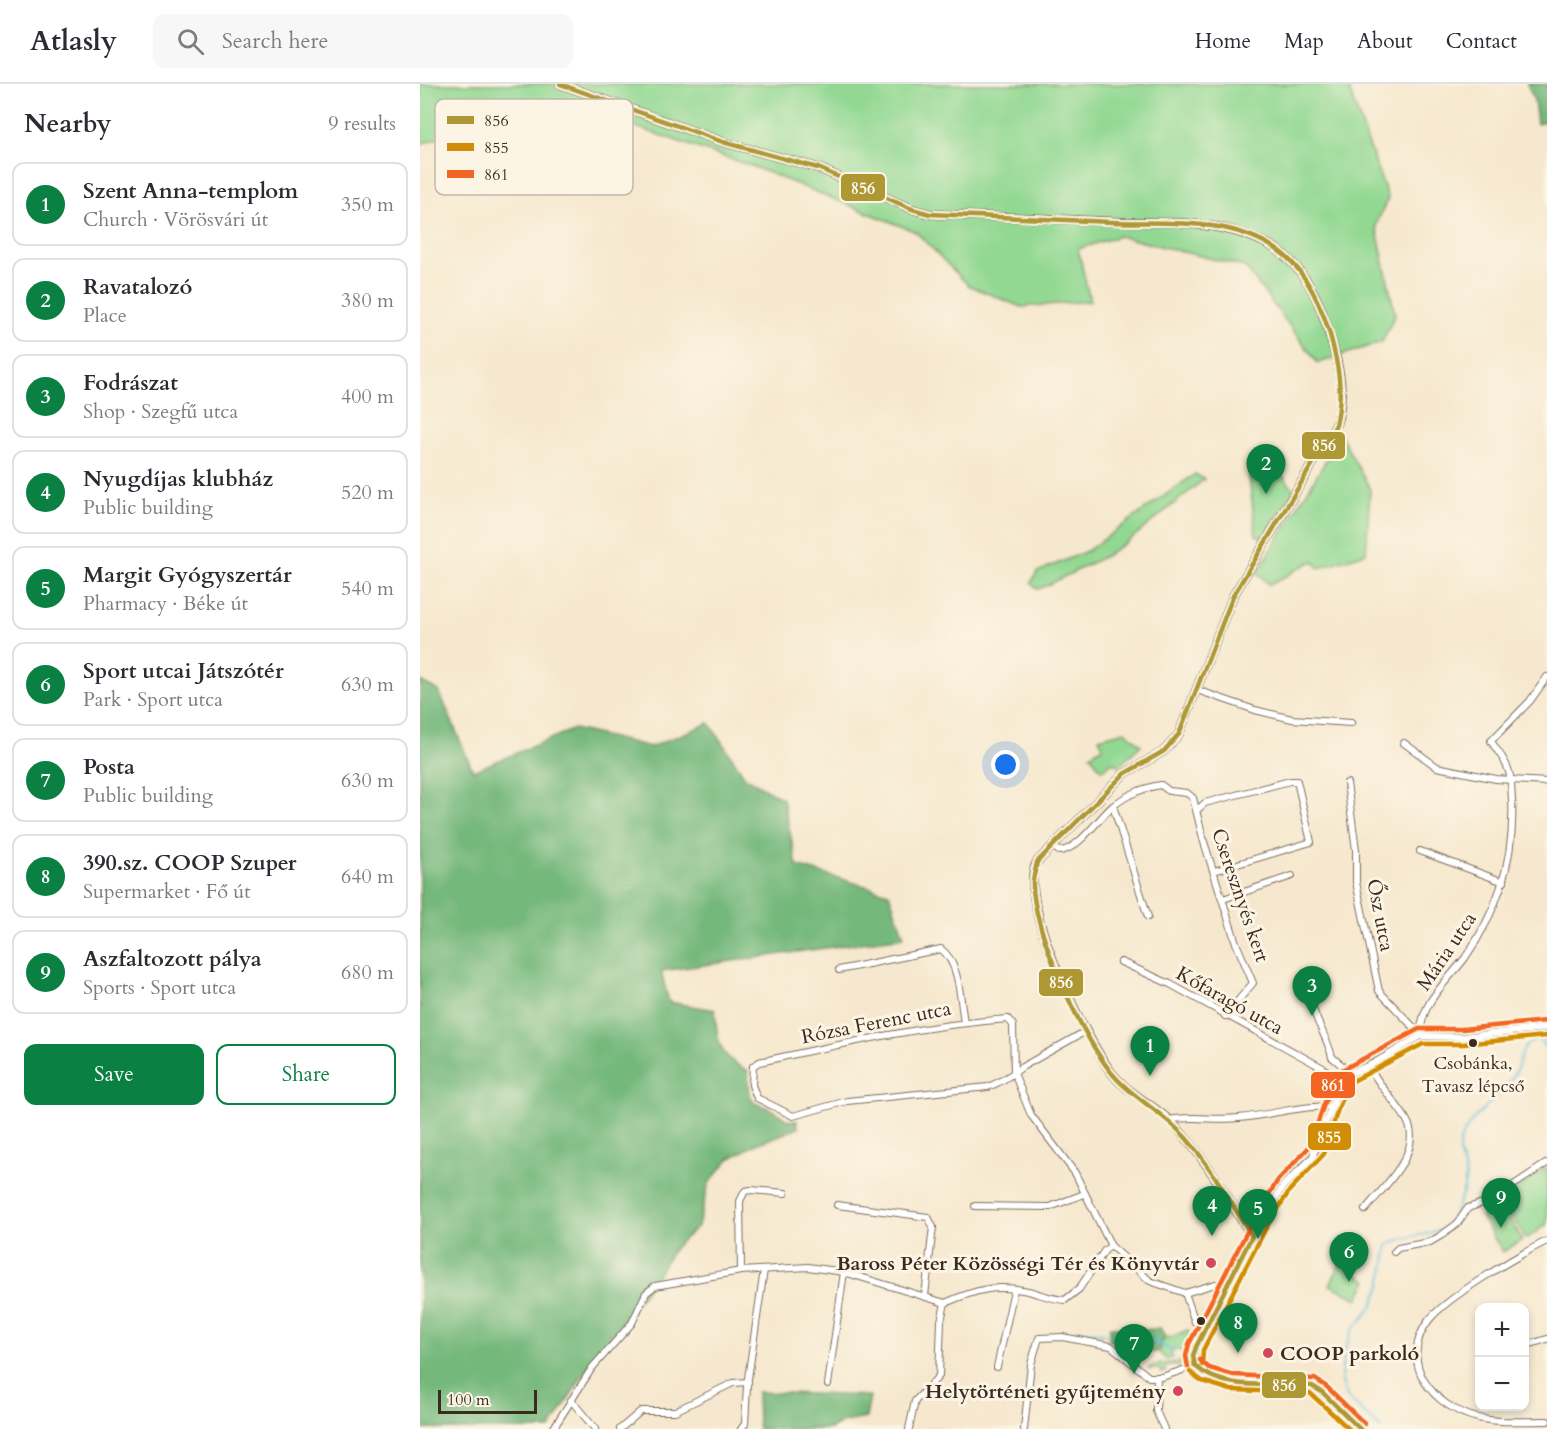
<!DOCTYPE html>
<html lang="en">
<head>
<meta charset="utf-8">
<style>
	body { margin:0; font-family:Cardo,serif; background:#f7f7f7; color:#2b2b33 }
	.controls { position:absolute; right:18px; bottom:18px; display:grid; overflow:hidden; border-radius:12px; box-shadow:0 3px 9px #0003 }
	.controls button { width:54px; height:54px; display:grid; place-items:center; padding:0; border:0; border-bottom:2px solid #e1e1e2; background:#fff; color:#2b2b33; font:30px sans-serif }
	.scale { position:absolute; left:18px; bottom:15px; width:99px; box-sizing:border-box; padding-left:6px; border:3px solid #3b2a1e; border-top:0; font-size:16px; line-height:21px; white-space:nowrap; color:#3b2a1e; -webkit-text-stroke:4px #fcf5e5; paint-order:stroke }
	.you { position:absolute; left:586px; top:681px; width:21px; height:21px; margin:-15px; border:4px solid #fff; border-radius:50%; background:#1a73e8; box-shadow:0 0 0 9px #1a73e833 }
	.badge { display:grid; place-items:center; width:39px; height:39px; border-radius:50%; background:#0b8043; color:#fff; font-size:20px; font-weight:700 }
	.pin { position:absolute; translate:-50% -50px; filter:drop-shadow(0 2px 3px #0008) }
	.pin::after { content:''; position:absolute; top:32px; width:21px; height:18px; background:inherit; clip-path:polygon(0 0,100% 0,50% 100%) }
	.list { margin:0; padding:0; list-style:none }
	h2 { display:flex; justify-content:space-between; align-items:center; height:78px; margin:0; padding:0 24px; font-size:26px }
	h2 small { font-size:20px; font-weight:400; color:#7c7c81 }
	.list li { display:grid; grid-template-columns:39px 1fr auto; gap:18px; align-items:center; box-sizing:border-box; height:84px; margin:0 12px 12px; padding:0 12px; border:2px solid #e1e1e2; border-radius:12px }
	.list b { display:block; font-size:22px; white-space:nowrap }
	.list p { margin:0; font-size:20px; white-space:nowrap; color:#7c7c81 }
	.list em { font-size:20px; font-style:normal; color:#7c7c81 }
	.actions { display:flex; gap:12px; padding:18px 24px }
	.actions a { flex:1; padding:14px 0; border:2px solid #0b8043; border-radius:12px; text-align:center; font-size:21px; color:#0b8043 }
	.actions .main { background:#0b8043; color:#fff }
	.icon { flex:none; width:33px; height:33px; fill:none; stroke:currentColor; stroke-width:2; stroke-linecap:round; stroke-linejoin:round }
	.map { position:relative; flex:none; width:1127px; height:1345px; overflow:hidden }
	header { display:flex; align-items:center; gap:36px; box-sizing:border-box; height:84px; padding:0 30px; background:#fff; border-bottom:2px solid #e1e1e2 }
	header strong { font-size:28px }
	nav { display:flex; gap:33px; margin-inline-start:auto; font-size:21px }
	.search { width:420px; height:54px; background:#f7f7f7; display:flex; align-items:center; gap:15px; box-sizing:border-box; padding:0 21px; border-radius:12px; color:#7c7c81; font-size:22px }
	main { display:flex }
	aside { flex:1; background:#fff }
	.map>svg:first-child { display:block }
	.green { fill:#92d892; stroke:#668158; stroke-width:1.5 }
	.forest { fill:#75b87c; stroke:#58714d; stroke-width:1.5 }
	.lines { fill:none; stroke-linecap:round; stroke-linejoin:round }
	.stream { stroke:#5abdd9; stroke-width:2 }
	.minor-casing { stroke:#7c6c5c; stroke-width:8 }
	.secondary-casing { stroke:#7c6c5c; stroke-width:10 }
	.minor { stroke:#fff; stroke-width:6 }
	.secondary { stroke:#fff; stroke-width:8 }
	.bus-1-casing { stroke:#fcf5e5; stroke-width:9 }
	.bus-2-casing { stroke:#fcf5e5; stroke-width:9 }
	.bus-3-casing { stroke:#fcf5e5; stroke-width:9 }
	.bus-1 { stroke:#ae9834; stroke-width:4.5 }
	.bus-2 { stroke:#d18d06; stroke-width:4.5 }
	.bus-3 { stroke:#f26522; stroke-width:4.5 }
	.bus-dot { fill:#3b2a1e; stroke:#fcf5e5; stroke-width:2 }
	.poi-dot { fill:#d1495b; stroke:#fcf5e5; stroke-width:2 }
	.labels { text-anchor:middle; stroke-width:6; stroke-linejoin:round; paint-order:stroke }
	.bus-label { font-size:18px; fill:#3b2a1e; stroke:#fcf5e5 }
	.street-label { font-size:20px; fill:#3b2a1e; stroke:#fcf5e5 }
	.poi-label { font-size:20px; font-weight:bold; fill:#3b2a1e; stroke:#fcf5e5; text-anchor:end }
	.key { fill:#fcf5e5; stroke:#c2b8a9; stroke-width:1.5 }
	.key-label { font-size:16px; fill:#3b2a1e }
	.line-badge { stroke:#fcf5e5; stroke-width:2 }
	.badge-label { font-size:16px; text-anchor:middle; font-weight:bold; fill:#fff }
</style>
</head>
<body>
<header>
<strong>Atlasly</strong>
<div class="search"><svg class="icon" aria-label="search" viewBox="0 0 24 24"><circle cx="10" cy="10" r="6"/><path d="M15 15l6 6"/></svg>Search here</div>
<nav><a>Home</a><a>Map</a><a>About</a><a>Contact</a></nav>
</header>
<main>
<aside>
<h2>Nearby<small>9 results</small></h2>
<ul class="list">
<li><span class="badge">1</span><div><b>Szent Anna-templom</b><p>Church · Vörösvári út</p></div><em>350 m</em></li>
<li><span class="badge">2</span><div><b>Ravatalozó</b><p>Place</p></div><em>380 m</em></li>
<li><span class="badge">3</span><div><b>Fodrászat</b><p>Shop · Szegfű utca</p></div><em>400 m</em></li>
<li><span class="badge">4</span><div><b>Nyugdíjas klubház</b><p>Public building</p></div><em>520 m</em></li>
<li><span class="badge">5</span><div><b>Margit Gyógyszertár</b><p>Pharmacy · Béke út</p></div><em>540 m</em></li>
<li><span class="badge">6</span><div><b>Sport utcai Játszótér</b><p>Park · Sport utca</p></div><em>630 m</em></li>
<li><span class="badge">7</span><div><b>Posta</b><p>Public building</p></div><em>630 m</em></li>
<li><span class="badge">8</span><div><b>390.sz. COOP Szuper</b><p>Supermarket · Fő út</p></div><em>640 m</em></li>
<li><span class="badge">9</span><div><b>Aszfaltozott pálya</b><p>Sports · Sport utca</p></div><em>680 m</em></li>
</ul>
<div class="actions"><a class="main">Save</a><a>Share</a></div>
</aside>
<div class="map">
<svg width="1127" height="1345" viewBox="0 0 1127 1345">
	<rect width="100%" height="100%" fill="#fcf5e5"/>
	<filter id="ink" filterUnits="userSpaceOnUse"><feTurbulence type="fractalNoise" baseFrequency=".0167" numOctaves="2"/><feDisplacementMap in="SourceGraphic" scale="12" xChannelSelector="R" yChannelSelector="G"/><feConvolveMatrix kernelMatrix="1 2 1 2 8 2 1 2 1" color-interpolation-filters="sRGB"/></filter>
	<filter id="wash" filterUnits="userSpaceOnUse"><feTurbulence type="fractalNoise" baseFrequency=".008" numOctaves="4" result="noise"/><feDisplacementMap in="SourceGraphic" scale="24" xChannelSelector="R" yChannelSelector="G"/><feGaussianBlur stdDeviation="1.35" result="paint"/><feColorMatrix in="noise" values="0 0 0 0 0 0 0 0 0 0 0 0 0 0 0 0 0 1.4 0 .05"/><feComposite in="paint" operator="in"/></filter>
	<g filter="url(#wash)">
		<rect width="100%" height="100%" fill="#f6e8ce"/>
		<g class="green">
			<polygon points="0,0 927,0 968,114 956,141 975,231 962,258 898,279 825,183 699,152 658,165 670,217 601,223 548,201 496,148 334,83 204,39 145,28 95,42 74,36 0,60"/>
			<polygon points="921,352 950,405 946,469 899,484 894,478 890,478 850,501 837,489"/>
			<polygon points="854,381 874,406 843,454 836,451 829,392"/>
			<polygon points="775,390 784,395 711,455 685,472 626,502 618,505 611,499 617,488 667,467"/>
			<polygon points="705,647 721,661 699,682 693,678 682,686 670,671 683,663 679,654"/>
			<polygon points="1127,1083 1127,1140 1106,1155 1081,1116"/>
			<polygon points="1081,1121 1102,1156 1083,1168 1061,1133"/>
			<polygon points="919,1182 948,1196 938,1215 910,1201"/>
			<polygon points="768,1246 771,1252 765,1265 761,1267 755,1264 751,1270 753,1274 747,1276 739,1269 743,1256"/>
			<path d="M761,1277L763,1279L758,1284L754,1280L745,1283L746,1288L741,1289L740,1285H728C736,1276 751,1282 761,1277Z"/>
		</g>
		<g class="forest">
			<polygon points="1107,0 1127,0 1127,37 1117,40 1114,16"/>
			<path d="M0,597L19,607L53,687L154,645L231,663L289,639L325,693L363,715L377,782L469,809L484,853L241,887L249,918L295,926C298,958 297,972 328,987L330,1011L334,1019L353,1026L367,1036L377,1037L378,1044L334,1061L309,1075L289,1099L278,1142L254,1164L236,1193L169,1281L130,1345H0Z"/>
			<polygon points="690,1242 715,1247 740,1244 745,1252 737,1268 719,1268 689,1256"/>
			<polygon points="337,1308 450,1312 446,1334 423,1338 410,1345 338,1345"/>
		</g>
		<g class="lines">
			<g class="stream">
				<polyline points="1119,955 1127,965"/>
				<polyline points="657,1246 732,1256 753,1267"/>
				<path d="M961,1345L927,1313L921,1295L924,1269L932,1247L952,1223L961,1202L968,1161C986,1149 1012,1154 1024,1143C1034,1134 1048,1102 1045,1089C1044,1079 1036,1069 1040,1058C1049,1031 1079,1016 1094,991C1099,982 1100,970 1106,962C1111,956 1120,955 1127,954"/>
			</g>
		</g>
	</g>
	<g filter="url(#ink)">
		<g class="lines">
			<defs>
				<g id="minor">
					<polyline points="777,606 835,626 872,635 931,639"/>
					<polyline points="984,659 1017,683 1076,695 1127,698"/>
					<polyline points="927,699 936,766 936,798 959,907 1001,951"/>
					<polyline points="693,722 728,833"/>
					<polyline points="777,726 785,719 870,697 877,697 891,758 794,787"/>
					<path d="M632,762L639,767C658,767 679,733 693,722C706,711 725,703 741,701L749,707L767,709L773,714L784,758L816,859L833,899L805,932"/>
					<polyline points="1000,767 1084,798"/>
					<polyline points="803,815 872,792"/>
					<polyline points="701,878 750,900 903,984 921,998"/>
					<path d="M419,886L521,865C540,879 540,916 544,938"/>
					<path d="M892,900C886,927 906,947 912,973"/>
					<path d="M666,947L602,983C590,992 581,998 568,1003L427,1017L373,1032L337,1014L332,1001L333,982L339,978C422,960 504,941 588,935L593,941L594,989L611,1031L655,1089L691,1162L730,1197L765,1209L795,1200L804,1204"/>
					<path d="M1001,952C999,919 1028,897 1045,874C1078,827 1095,773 1092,715C1091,707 1092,697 1089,688C1086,676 1077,667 1071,657L1110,617L1127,593"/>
					<polyline points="912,973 931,989"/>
					<path d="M749,1036C772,1031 795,1037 819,1034C852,1031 876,1022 911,1022"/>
					<polyline points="417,1121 508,1133 513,1143 505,1212"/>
					<polyline points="555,1122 630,1123 664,1110"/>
					<path d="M945,1126C964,1102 1005,1066 986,1035C975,1017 959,1002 949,982"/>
					<polyline points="832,1152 864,1101 892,1074 921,998 931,989 952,980 1001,952 1042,953 1127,944"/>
					<path d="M1127,1157C1100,1170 1027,1213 1009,1236C976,1279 1014,1324 1058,1334C1081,1339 1104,1337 1127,1337"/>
					<polyline points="974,1168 978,1164 1010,1158 1022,1151 1037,1140 1048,1124 1071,1116 1127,1079"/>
					<polyline points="321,1187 320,1117 325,1107 331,1106 365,1109"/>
					<polyline points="765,1209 775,1238"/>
					<polyline points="1104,1262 1127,1255"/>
					<polyline points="577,1283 594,1206"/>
					<polyline points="737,1294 736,1327 744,1345"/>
					<polyline points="408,1300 424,1188"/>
					<polyline points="151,1316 175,1345"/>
					<path d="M133,1345L172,1284L212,1239L226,1209L235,1202L321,1187L388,1183L424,1188L525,1219C555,1206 575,1200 608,1207C620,1210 632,1215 645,1216L659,1205L685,1166L691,1162"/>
					<polyline points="200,1345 221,1327 255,1327 313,1299 328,1298"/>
					<polyline points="321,1345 325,1340 327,1301 344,1186"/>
					<polyline points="489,1345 495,1317 519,1292 521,1237 525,1219"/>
					<polyline points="604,1345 611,1280 619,1254 642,1253 691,1262 729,1293 742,1293 775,1282"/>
				</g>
				<path id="secondary" d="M140,0L303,58L398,84L492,125L510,130C574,133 638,135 701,138C738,139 779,137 814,147C831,152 850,159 863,170C889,192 901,221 910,252C919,282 926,310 916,341L813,512L759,650L744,667L704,690L617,778C596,816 663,949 688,984C706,1010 736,1021 757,1044C787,1076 808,1115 832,1152L776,1263L773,1272L775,1282C795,1309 862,1297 892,1302L902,1308L940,1345"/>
			</defs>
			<use href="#minor" class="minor-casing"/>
			<use href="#secondary" class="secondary-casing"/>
			<use href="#minor" class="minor"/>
			<use href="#secondary" class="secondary"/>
			<defs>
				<g id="bus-1">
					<path d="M140,0L303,58L398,84L492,125L510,130C571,133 631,135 692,138C746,140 808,133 856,165C884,183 899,216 909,247C918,279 924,308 916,341L813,512L759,650L744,667L704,690L617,778C616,784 614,790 613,796C610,842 665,962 697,995C718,1017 746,1031 766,1054C792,1084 811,1119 832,1152"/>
					<path d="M775,1282C806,1309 854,1298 892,1302L902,1308L940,1345"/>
					<polyline points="775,1282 773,1272 776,1263 832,1152"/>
				</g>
				<g id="bus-2">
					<polyline points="782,1281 783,1266 847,1142 870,1106 904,1070 918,1025 931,998 1003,960 1043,960 1127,952"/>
					<polyline points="770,1288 782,1297 811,1306 890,1309 929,1345"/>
				</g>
				<g id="bus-3">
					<polyline points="780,1276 789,1284 814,1291 895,1295 907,1303 945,1340"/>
					<polyline points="768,1283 766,1272 769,1260 834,1134 858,1096 890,1062 904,1020 920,987 999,945 1042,945 1126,937"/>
				</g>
			</defs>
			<use href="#bus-1" class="bus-1-casing"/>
			<use href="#bus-2" class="bus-2-casing"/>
			<use href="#bus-3" class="bus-3-casing"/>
			<use href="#bus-1" class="bus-1"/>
			<use href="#bus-2" class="bus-2"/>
			<use href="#bus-3" class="bus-3"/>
		</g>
	</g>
	<g class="bus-dot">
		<circle cx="1053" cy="959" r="5"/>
		<circle cx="781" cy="1237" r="5"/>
	</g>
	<g class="poi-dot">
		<circle cx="791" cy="1179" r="6"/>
		<circle cx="848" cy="1269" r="6"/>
		<circle cx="758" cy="1307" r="6"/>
	</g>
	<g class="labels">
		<g class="bus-label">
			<text x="1053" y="985">Csobánka,<tspan x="1053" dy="23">Tavasz lépcső</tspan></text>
		</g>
		<g class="street-label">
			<text transform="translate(821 811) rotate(71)" y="7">Cseresznyés kert</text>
			<text transform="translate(961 831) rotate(79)" y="7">Ősz utca</text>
			<text transform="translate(1026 867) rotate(-56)" y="7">Mária utca</text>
			<text transform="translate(810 916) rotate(29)" y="7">Kőfaragó utca</text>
			<text transform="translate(456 938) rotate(-11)" y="7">Rózsa Ferenc utca</text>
		</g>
		<g class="poi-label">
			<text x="779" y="1186">Baross Péter Közösségi Tér és Könyvtár</text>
			<text x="860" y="1276" text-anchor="start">COOP parkoló</text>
			<text x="746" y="1314">Helytörténeti gyűjtemény</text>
		</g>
	</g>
	<rect x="15" y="15" width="198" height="96" rx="9" class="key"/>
	<rect x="27" y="32" width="27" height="8" fill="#ae9834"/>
	<rect x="27" y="59" width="27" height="8" fill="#d18d06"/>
	<rect x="27" y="86" width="27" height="8" fill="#f26522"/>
	<g class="key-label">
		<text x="64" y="42">856</text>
		<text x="64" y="69">855</text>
		<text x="64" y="96">861</text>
	</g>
	<g class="line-badge">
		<rect x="420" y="89" width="46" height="29" rx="6" fill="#ae9834"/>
		<rect x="881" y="347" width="45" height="29" rx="6" fill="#ae9834"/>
		<rect x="618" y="884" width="46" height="29" rx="6" fill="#ae9834"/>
		<rect x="890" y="987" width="46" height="28" rx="6" fill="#f26522"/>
		<rect x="887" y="1038" width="45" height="29" rx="6" fill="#d18d06"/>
		<rect x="841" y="1287" width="46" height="28" rx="6" fill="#ae9834"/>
	</g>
	<g class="badge-label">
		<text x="443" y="110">856</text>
		<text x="904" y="367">856</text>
		<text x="641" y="904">856</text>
		<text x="913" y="1007">861</text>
		<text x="909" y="1059">855</text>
		<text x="864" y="1307">856</text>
	</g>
</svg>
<div class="controls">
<button>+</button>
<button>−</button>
</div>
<div class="scale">100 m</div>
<div class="you"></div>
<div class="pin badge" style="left:730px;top:992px">1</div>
<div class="pin badge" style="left:846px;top:410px">2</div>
<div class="pin badge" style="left:892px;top:932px">3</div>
<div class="pin badge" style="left:792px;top:1152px">4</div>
<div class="pin badge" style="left:838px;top:1155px">5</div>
<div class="pin badge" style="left:929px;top:1198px">6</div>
<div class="pin badge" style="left:714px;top:1290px">7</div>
<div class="pin badge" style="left:818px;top:1269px">8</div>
<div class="pin badge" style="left:1081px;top:1144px">9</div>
</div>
</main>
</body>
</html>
